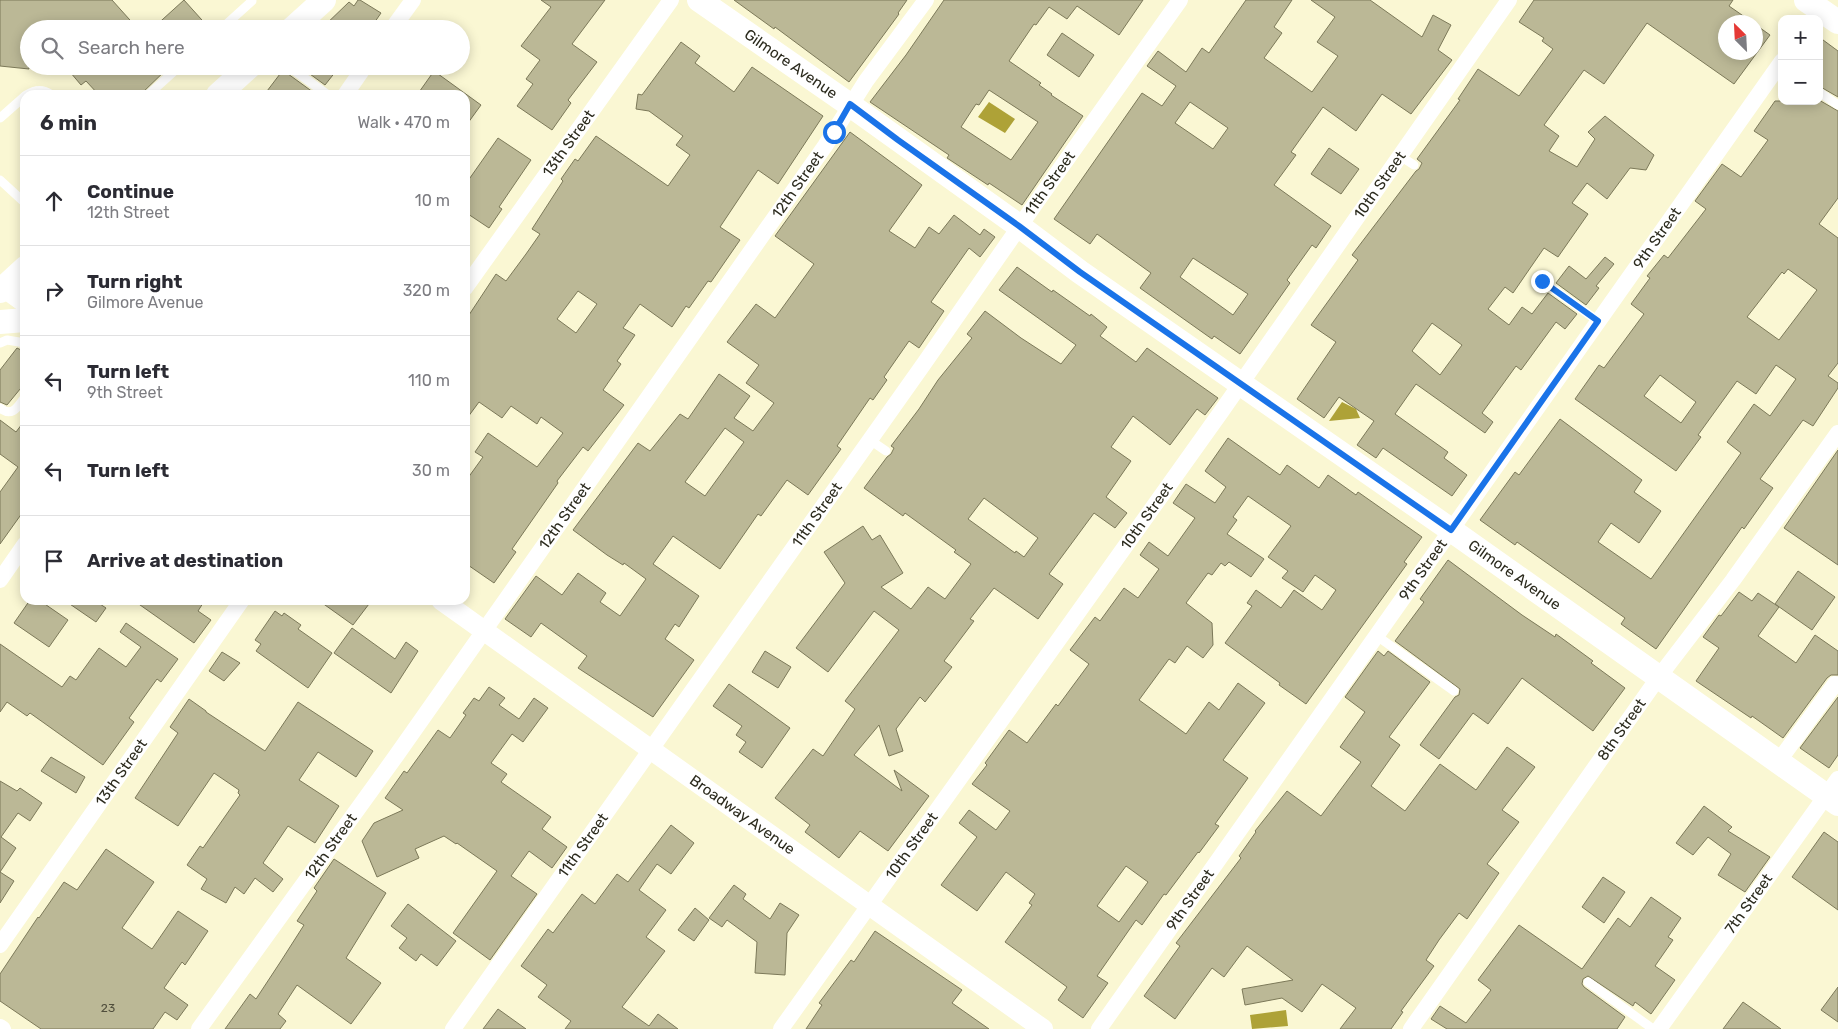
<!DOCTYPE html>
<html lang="en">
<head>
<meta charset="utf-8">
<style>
	body { margin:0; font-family:Rubik,sans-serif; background:#f2f2f3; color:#2b2b33 }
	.controls { position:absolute; right:15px; top:15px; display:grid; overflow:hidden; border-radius:10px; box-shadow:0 2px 12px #0003 }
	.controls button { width:45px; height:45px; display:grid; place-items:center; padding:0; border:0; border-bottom:1px solid #e1e1e2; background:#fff; color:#2b2b33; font:25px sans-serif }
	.compass { position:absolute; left:1718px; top:15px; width:45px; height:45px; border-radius:50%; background:#fff; box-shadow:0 2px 12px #0003; rotate:336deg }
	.stop { position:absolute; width:15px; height:15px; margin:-11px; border:4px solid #1a73e8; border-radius:50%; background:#fff }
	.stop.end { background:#1a73e8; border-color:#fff; box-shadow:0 1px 5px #0008 }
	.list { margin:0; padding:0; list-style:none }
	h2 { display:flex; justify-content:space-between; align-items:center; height:65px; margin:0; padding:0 20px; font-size:21px }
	h2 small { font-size:16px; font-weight:400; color:#7c7c81 }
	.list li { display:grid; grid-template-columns:32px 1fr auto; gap:15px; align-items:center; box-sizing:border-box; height:90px; padding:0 20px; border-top:1px solid #e1e1e2 }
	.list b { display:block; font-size:19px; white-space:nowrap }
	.list p { margin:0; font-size:16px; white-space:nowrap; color:#7c7c81 }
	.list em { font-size:16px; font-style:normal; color:#7c7c81 }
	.icon { flex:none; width:28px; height:28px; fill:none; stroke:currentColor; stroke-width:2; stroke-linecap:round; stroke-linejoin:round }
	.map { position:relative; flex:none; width:1838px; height:1029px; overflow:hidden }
	.search { position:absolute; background:#fff; box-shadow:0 2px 12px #0003; left:20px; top:20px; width:450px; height:55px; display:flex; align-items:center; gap:12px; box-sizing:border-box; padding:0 18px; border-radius:28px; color:#7c7c81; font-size:19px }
	.panel { position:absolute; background:#fff; box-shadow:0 2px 12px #0003; left:20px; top:90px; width:450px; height:515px; border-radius:15px }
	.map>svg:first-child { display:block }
	.water { fill:#aea237 }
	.building { fill:#bbb896; stroke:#7c7959; fill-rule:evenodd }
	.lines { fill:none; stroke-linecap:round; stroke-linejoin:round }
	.service { stroke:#fff; stroke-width:9 }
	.minor { stroke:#fff; stroke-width:16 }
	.tertiary { stroke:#fff; stroke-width:20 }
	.secondary { stroke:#fff; stroke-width:24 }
	.route { stroke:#1a73e8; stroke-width:6 }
	.labels { text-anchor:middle; stroke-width:4.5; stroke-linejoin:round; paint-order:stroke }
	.number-label { font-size:12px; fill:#504e3c }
	.street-label { font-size:15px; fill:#2c2b1e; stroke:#fff }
</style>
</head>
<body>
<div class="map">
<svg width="1838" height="1029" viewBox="0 0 1838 1029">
	<rect width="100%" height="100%" fill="#faf7d3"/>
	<g class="water">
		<polygon points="989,102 1015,119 1005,133 978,117"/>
		<polygon points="1342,402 1356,409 1360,418 1329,421"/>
		<polygon points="1286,1010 1288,1026 1252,1029 1250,1015"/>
	</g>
	<g class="building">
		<polygon points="0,0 112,0 138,29 29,29 29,69 0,66"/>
		<polygon points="184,0 210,29 152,29"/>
		<polygon points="358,0 360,0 381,13 370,29 321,29 349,2 354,6"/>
		<polygon points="541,0 605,0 572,44 597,62 568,100 571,103 552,130 517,106 533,84 526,79 540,60 521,46 551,7"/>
		<polygon points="734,0 907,0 898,13 899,14 849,82 775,27 774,29"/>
		<path d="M944,0H1143L1119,35L1077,6L1067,19L1049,7L1036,25L1034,24L1009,61L1041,83L1039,85L1052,94L1051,95L1083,116L1022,205L989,183L988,185L947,158L949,155L870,102L906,55ZM989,90L1038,122L1011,160L961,127L976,104L979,105Z"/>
		<path d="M1246,0H1292L1274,27L1282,33L1264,58L1312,92L1338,56L1317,42L1335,17L1311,0H1370L1422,37L1433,15L1451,25L1438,50L1452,60L1411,114L1382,94L1356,131L1323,107L1291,152L1296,155L1274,185L1331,226L1316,248L1312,245L1287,280L1290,283L1240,354L1214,336L1212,339L1140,288L1151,273L1097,234L1090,244L1054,219L1142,93L1162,106L1176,86L1147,66L1158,51L1186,72L1202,48L1209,53ZM1190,102L1228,128L1213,149L1175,123ZM1193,258L1248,294L1233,315L1180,277Z"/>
		<path d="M1534,0H1733L1729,6L1752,22H1726V52H1756V25L1770,35L1734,84L1647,23L1604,84L1584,70L1544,125L1559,136L1549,151L1577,167L1595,139L1588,132L1605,116L1654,155L1646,170L1630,168L1607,199L1587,183L1572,203L1588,214L1558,257L1544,248L1513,293L1505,287L1488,309L1509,325L1522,307L1532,314L1548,293L1577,314L1565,329L1556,322L1521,370L1516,366L1482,413L1493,422L1485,433L1416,384L1395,414L1448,452L1444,458L1467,475L1452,496L1383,448L1376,458L1357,445L1374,421L1339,397L1324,418L1297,399L1336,342L1311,325L1358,260L1352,255L1416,171L1419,169L1422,163L1417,159L1460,100L1458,99L1478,69L1519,96L1553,49L1542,41L1544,38L1519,22ZM1432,323L1462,345L1440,375L1412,351Z"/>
		<polygon points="1062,33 1094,55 1079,77 1047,55"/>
		<polygon points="1819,37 1838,51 1838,97 1819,86"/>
		<path d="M681,42L700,56L695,63L734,92L752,67L823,116L778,184L758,170L720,227L740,240L711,282L708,281L689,308L686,306L672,327L640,304L623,328L635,335L617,361L621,364L603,390L624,405L588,451L583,447L557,481L558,483L512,549L516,552L494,583L465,563V482L483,457L475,452L488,433L537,467L563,433L541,417L537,424L511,406L502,418L479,402L465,421V321L496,274L506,281L526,254L540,234L532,229L563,181L561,179L575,159L578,161L596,136L668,186L690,155L676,145L683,136L649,111L636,109L638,94L642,95ZM578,291L597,304L576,333L557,319Z"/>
		<polygon points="65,66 170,66 140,95 99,95 86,81 81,85"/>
		<polygon points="299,66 340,66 325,85"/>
		<polygon points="283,70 284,71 317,95 264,95"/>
		<polygon points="434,71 481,105 465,127 465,95 417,95"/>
		<path d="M1819,100L1838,111V198L1819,224L1838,238V363L1828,376L1838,383V388L1813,426L1803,420L1760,479L1773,488L1744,529L1742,527L1656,649L1621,624L1625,618L1517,542L1515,545L1480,520L1515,472L1519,475L1560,419L1642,480L1634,492L1661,511L1639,543L1611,523L1598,542L1651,579L1741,453L1727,442L1754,404L1770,416L1796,379L1776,365L1756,394L1737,381L1698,435L1701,437L1676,471L1575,399L1599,365L1604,368L1644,314L1631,304L1650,278L1647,276L1664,255L1668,258L1706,209L1695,201L1722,164L1741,177L1768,140L1754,131L1775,101H1819ZM1788,269L1817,290L1779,340L1747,317L1782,272L1784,274ZM1660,375L1696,402L1681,423L1644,396Z"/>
		<path d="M850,132L922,185L889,231L915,248L929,227L939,234L954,215L980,235L984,229L995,237L980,257L969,248L931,302L944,311L919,348L909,341L884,377L887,380L873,400L870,398L837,446L841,449L808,495L787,480L761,516L758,514L720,569L673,536L653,564L699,596L679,627L675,624L665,639L694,660L653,717L578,668L587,656L541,623L531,637L505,619L536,576L562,595L578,573L606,593L600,602L620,616L646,579L624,563L623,565L607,555L573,530L638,443L650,451L680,414L688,419L719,374L750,396L734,418L753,431L774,403L746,383L759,365L727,342L756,304L775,318L814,264L775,236ZM725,428L744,442L705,496L685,482Z"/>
		<polygon points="498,138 531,160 499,207 502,209 489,228 465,212 465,185"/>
		<polygon points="1329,148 1359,169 1341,194 1311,174"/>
		<polygon points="1605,257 1614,264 1596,286 1599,288 1586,305 1556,283 1569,266 1586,279"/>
		<path d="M1017,267L1052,292L1053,290L1090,316L1091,314L1107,327L1100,336L1136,362L1147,348L1218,398L1205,415L1197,409L1170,445L1133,416L1111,447L1131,461L1106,497L1127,513L1115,528L1094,513L1049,574L1063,584L1038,619L994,588L970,619L974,621L944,661L952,667L925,702L920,697L896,729L903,751L889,756L879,725L854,755L902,791L894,770L929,796L888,851L860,831L839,858L805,832L810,825L775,798L813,749L823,756L855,709L845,701L899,630L874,611L828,672L796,648L845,583L824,552L863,526L872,540L880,535L903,573L881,587L911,609L928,587L945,599L971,564L954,552L956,550L905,513L903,516L864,488L887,457L891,454L894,448L891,446L919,409L938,380L972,338L967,334L985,311L1021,338L1061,364L1076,345L999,290ZM984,498L1038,538L1024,557L1016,551L1015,553L968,519Z"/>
		<polygon points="17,348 25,352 25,383 7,405 0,402 0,370"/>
		<polygon points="0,420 16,432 25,420 25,509 0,544 0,492 18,467 0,454"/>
		<path d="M1228,438L1280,475L1287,465L1319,488L1328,475L1356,495L1358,492L1422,537L1404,562L1407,564L1306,704L1279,685L1280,683L1225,643L1252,606L1247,603L1256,590L1281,608L1294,590L1322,610L1336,590L1315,575L1303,592L1282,578L1288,571L1268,557L1291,526L1248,496L1233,517L1237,520L1227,534L1264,559L1251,577L1229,562L1225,566L1221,563L1212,575L1208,573L1186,603L1212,623L1213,645L1203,658L1187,646L1175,663L1169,659L1139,700L1186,734L1209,702L1219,710L1238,683L1265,703L1223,760L1248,778L1215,824L1219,826L1199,853L1198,852L1166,895L1164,894L1142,925L1136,920L1097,976L1108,983L1083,1018L1058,1000L1067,987L1005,942L1032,905L1029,903L1035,894L1006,872L977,911L941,885L977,837L959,823L969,810L996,830L1010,811L972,784L987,765L985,763L1009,730L1027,743L1056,704L1058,706L1089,664L1070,650L1095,617L1100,621L1124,588L1138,598L1159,569L1140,555L1149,542L1168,556L1195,518L1173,503L1186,484L1215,503L1226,487L1205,471ZM1126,866L1148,882L1119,922L1097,906Z"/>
		<polygon points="1838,450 1838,565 1784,528"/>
		<polygon points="1448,560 1522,615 1555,637 1556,634 1593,661 1591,663 1625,688 1593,731 1522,678 1488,724 1473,713 1439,759 1420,745 1455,697 1459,695 1460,689 1395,641 1424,602 1420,599"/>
		<polygon points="1798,571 1835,597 1812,630 1775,604"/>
		<polygon points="1739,592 1752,601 1758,593 1779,607 1758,636 1796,663 1815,635 1838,651 1838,675 1831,675 1827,678 1783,738 1752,716 1751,718 1696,681 1719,648 1703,637 1719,615 1721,616"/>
		<polygon points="30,600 39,600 68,620 49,647 14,623"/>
		<polygon points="64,600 94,600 106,608 96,622"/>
		<polygon points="133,600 205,600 198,611 211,620 194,643"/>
		<polygon points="318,600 372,600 353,625"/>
		<polygon points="275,611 282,616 284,613 301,625 298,629 332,653 308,688 256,651 261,644 255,640"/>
		<polygon points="126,623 178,659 161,682 157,679 129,718 134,722 103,765 30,713 27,716 7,702 0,712 0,644 62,687 70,676 76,680 99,648 126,667 141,647 120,632"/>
		<polygon points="352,628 395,659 406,642 418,651 391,693 334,653"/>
		<polygon points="765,651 791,667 778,688 752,672"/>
		<polygon points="1378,651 1384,656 1388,651 1430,682 1389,737 1400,745 1371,786 1405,811 1440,764 1476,790 1507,747 1535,767 1502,810 1519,822 1487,864 1499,873 1467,919 1459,913 1439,940 1426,960 1434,966 1401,1011 1403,1012 1391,1029 1340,1029 1356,1008 1322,984 1302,1012 1282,998 1245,1005 1242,989 1293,980 1247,946 1224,977 1212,968 1175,1019 1144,996 1180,946 1176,943 1241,858 1239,856 1256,832 1255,831 1287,791 1321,816 1361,762 1340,747 1365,712 1345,697"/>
		<polygon points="222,652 240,663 224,681 209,671"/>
		<polygon points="729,684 790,728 762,768 739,752 746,742 736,735 742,726 713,706"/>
		<polygon points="489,687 505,698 499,705 519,719 534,698 548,708 523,742 512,734 491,763 507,774 501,782 551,817 542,829 567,847 552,868 529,851 511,876 537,894 490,960 453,933 497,871 457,843 456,844 444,836 415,849 419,858 377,877 362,841 374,823 403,810 385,798 404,771 407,773 438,730 450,738 466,715 463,713 474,698 479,701"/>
		<polygon points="1838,697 1838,755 1829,768 1800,748"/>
		<polygon points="189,699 206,711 206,712 265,751 298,702 373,751 356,777 318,752 299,780 339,806 315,843 288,826 263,863 283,879 273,892 255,878 244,894 235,887 226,903 201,889 207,879 187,865 200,846 203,848 240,795 238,793 239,790 214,773 178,826 135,798 178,733 170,727"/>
		<polygon points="51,757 85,777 76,793 41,771"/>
		<polygon points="0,781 17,791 20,788 42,803 30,821 18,813 1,837 16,848 0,872"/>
		<polygon points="1704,806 1732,827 1728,831 1770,857 1745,892 1718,875 1731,854 1708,837 1693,855 1676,843"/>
		<polygon points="671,825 694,843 671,874 657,864 639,890 666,910 646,937 665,951 622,1007 649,1026 658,1014 678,1029 565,1029 571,1021 538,997 547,985 521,966 548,929 553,933 582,894 595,904 617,874 628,882"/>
		<polygon points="1824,832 1838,842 1838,910 1792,877"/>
		<polygon points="106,849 154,882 122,928 152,949 178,911 208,931 185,965 182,962 164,988 188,1005 177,1020 165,1012 153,1029 41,1029 0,1001 0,974 38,917 39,918 64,882 77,890"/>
		<polygon points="334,859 386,893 346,958 381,983 351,1024 297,985 278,1014 286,1021 280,1029 225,1029 250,994 256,999 281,961 304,925 297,921 317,891 314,888"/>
		<polygon points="0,872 14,881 0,903"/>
		<polygon points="1603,877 1625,892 1604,923 1582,907"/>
		<polygon points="734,885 746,894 743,899 770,919 780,903 799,915 787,933 785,975 755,973 757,942 727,920 722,927 709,918"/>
		<polygon points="1651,897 1681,918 1668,937 1673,940 1655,966 1675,980 1651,1014 1635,1002 1633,1006 1588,976 1583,979 1582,984 1584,987 1625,1017 1617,1029 1447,1029 1431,1019 1440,1006 1466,1023 1491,990 1478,980 1519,925 1582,969 1618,918 1630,927"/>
		<polygon points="408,904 456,941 437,966 421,954 416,961 399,948 407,938 391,926"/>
		<polygon points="695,908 709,920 694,941 678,930"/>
		<polygon points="875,931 962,990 952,1003 989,1029 806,1029 822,1005 819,1003 851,960 854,962"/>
		<polygon points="1838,987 1838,1022 1821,1010"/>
		<polygon points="1743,1002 1781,1029 1723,1029"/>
		<polygon points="498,1009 526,1029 483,1029"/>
	</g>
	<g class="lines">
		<g class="service">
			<polyline points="221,29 252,1"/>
			<polyline points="288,66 328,95"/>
			<polyline points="1819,92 1838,105"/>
			<path d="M26,95C36,89 43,89 52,95"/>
			<polyline points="148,95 180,66"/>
			<polyline points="0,118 25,96"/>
			<polyline points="1400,156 1414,165"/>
			<polyline points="0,180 25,203"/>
			<polyline points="1542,281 1598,321"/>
			<polyline points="0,343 7,340 25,343"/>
			<path d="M0,408C13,418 18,406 25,397"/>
			<polyline points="870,440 886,451"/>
			<polyline points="1377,636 1454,691"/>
			<polyline points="1588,982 1653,1029"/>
		</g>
		<g class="minor">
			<polyline points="392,29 413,0"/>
			<polyline points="345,95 365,66"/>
			<path id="s1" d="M465,288L671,0"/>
			<polyline points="0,580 25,544"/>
			<polyline points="1778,762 1835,684"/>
			<path id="s2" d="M0,945L242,600"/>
			<polyline points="0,1027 3,1029"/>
			<path id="s3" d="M199,1029L396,756L825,146L866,81L926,0"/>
			<path id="s4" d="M453,1029L923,365L1038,200L1180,0"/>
			<path id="s5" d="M781,1029L1221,412L1509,0"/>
			<path id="s6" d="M1099,1029L1782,61"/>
			<path id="s7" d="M1411,1029L1658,678L1733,580L1838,433"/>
			<path id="s8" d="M1659,1029L1838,779"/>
		</g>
		<g class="tertiary">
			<polyline points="0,285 25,303"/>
			<path id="s9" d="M441,600L1043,1029"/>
		</g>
		<g class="secondary">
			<path id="s10" d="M699,0L850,105L1019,226L1080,272L1451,530L1838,804"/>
			<polyline points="1806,0 1838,22"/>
			<polyline points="292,29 324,0"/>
			<polyline points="218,95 250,66"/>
			<polyline points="0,291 25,268"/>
			<polyline points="0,322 25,320"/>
		</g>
	</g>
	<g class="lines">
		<polyline class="route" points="834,132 850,104 898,140 1019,226 1080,272 1451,530 1598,321 1542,281"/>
	</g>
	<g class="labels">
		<g class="number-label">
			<text x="108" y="1012">23</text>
		</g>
		<g class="street-label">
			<text dy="5" stroke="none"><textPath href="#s10" startOffset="112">Gilmore Avenue</textPath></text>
			<text dy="5" stroke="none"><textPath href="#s1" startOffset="178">13th Street</textPath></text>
			<text dy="5" stroke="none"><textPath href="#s4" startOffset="1035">11th Street</textPath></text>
			<text dy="5" stroke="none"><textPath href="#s3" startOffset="1035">12th Street</textPath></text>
			<text dy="5" stroke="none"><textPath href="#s5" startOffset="1035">10th Street</textPath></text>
			<text dy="5" stroke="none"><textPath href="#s6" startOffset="968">9th Street</textPath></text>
			<text dy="5" stroke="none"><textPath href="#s4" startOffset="630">11th Street</textPath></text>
			<text dy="5" stroke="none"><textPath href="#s3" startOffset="630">12th Street</textPath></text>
			<text dy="5" stroke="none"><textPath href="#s5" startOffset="630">10th Street</textPath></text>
			<text dy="5" stroke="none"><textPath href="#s6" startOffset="562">9th Street</textPath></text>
			<text dy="5" stroke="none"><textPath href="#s10" startOffset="998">Gilmore Avenue</textPath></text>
			<text dy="5" stroke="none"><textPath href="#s7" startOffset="366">8th Street</textPath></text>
			<text dy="5" stroke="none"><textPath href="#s2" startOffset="211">13th Street</textPath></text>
			<text dy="5" stroke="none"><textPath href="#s9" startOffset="370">Broadway Avenue</textPath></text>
			<text dy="5" stroke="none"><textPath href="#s4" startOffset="225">11th Street</textPath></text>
			<text dy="5" stroke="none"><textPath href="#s5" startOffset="225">10th Street</textPath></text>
			<text dy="5" stroke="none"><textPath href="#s3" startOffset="225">12th Street</textPath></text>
			<text dy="5" stroke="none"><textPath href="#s6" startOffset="158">9th Street</textPath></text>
			<text dy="5" stroke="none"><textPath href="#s8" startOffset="154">7th Street</textPath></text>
		</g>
	</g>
</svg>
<div class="controls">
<button>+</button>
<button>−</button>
</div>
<svg class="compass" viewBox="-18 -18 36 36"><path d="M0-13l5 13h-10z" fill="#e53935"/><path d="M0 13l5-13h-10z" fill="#7c7c81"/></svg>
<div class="stop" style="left:834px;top:132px"></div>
<div class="stop end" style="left:1542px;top:281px"></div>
<div class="search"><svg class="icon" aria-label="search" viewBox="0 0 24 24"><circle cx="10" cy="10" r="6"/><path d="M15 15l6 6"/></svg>Search here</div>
<section class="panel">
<h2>6 min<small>Walk · 470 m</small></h2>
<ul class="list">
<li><svg class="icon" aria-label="ahead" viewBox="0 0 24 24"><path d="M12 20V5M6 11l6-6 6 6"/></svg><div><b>Continue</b><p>12th Street</p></div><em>10 m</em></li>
<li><svg class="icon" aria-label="right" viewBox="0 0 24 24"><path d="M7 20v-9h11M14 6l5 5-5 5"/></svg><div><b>Turn right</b><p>Gilmore Avenue</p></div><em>320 m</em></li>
<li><svg class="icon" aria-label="left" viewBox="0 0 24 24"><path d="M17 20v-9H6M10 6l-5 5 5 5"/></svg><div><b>Turn left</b><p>9th Street</p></div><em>110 m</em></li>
<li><svg class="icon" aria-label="left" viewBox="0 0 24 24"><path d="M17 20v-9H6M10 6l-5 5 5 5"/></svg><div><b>Turn left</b></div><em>30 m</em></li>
<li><svg class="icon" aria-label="arrive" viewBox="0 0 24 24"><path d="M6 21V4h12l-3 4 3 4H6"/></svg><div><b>Arrive at destination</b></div></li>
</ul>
</section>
</div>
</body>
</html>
